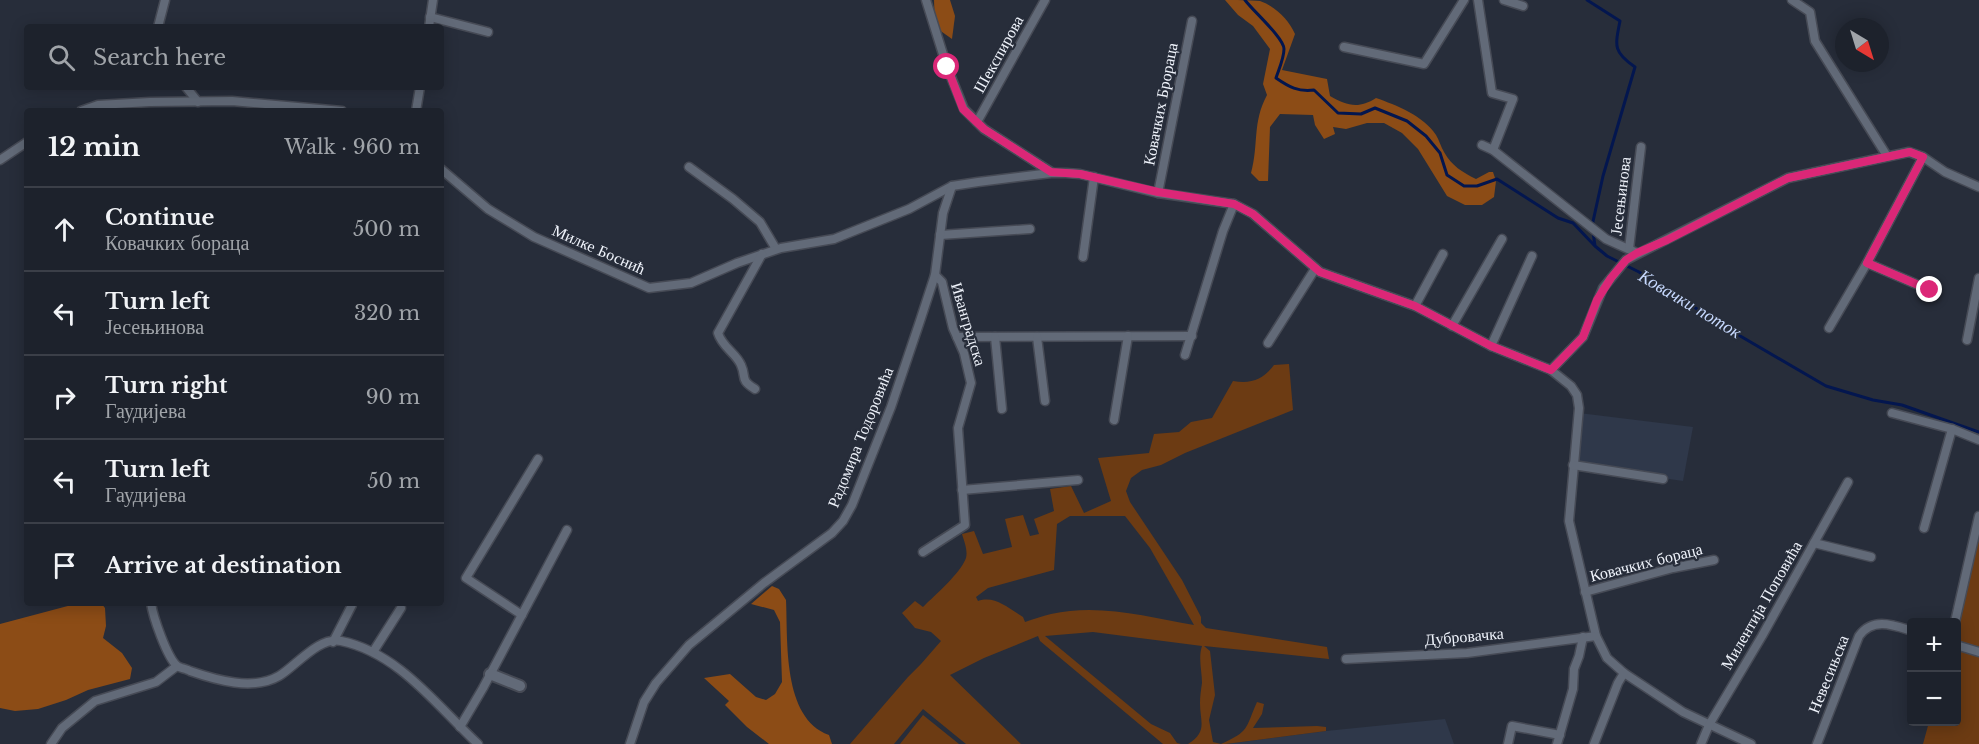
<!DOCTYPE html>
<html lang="en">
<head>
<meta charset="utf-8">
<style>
	body { margin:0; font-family:"Libre Baskerville",serif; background:#2a2f38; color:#f1f3f6 }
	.controls { position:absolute; right:18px; bottom:18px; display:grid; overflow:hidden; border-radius:6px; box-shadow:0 3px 15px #0003 }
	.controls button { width:54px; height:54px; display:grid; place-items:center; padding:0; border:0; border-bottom:2px solid #3b3f48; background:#1d222c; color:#f1f3f6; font:30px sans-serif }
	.compass { position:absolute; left:1835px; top:18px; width:54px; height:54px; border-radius:50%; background:#1d222c; box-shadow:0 3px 15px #0003; rotate:142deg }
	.stop { position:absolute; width:18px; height:18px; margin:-14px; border:4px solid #db2777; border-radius:50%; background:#fff }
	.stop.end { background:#db2777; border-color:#fff; box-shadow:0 2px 6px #0008 }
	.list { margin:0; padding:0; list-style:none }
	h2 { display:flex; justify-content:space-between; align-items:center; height:78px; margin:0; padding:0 24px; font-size:26px }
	h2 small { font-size:20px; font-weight:400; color:#a0a4a9 }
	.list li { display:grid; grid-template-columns:39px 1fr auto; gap:18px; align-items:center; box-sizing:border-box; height:84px; padding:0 24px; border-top:2px solid #3b3f48 }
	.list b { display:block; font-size:22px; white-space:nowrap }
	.list p { margin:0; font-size:20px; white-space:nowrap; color:#a0a4a9 }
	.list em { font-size:20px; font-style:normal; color:#a0a4a9 }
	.icon { flex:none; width:33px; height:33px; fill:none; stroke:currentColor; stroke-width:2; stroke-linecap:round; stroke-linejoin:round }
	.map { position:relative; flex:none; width:1979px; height:744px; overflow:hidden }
	.search { position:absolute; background:#1d222c; box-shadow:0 3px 15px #0003; left:24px; top:24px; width:420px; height:66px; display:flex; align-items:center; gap:15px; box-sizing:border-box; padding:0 21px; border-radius:6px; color:#a0a4a9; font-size:22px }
	.panel { position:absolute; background:#1d222c; box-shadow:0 3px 15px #0003; left:24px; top:108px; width:420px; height:498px; border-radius:6px }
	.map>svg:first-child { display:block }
	.built { fill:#2f384a }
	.green { fill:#6c3b13; fill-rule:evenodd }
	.forest { fill:#8c4c16 }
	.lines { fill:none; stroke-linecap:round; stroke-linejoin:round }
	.stream { stroke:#03164f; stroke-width:3 }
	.minor-casing { stroke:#464a55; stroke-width:11 }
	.tertiary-casing { stroke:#464a55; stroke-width:14 }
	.minor { stroke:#626a78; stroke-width:8 }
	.tertiary { stroke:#626a78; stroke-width:10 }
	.route { stroke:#db2777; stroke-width:8 }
	.labels { text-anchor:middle; stroke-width:4.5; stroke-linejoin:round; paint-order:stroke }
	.street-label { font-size:16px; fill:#eff3fb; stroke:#272d3a }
	.water-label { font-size:18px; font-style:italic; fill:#c6d8fd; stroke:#272d3a }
</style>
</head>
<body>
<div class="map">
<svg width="1979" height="744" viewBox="0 0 1979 744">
	<rect width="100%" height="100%" fill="#272d3a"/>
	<g class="built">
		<polygon points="1579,413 1693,427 1683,481 1573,465"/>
		<polygon points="1445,719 1454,744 1226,744 1326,731"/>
	</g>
	<g class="green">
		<path d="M1289,364L1293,410L1185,453L1161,465L1142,470L1131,478L1126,491L1130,502L1182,580L1201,617V623L1206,628L1327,647L1329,659L1204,646L1210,651L1215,695L1209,720L1213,742L1221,744C1250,731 1245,729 1257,702L1264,704L1262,714L1253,728L1317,726L1326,727V731L1226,744H1188C1208,731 1200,722 1200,703C1200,696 1201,690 1202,683C1202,671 1198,658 1202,646L1093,632L1045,636L1151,724L1170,733L1177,743L1181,744H1163L1040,641L1038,636L984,658L950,675L1021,744H966L923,709L894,744H850L908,677L921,664L941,641L931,632L915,628L902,613L915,601L923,607C935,595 960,574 966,558C968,550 964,541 962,534L974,531L983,554L1012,547L1005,519L1023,515L1030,536L1039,534L1034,519L1054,511L1050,489L1071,486L1084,513L1111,501L1098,458L1149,453L1154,434L1179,432L1191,422L1212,418L1233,381C1251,384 1263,380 1274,365ZM1070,516H1125L1150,548L1194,625C1148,617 1099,603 1051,614C1042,616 1034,619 1025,622L1023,617C1008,608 995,595 978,601L976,597L988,588L1054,570L1057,524Z"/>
		<polygon points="1979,514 1979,744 1923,744 1929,722 1956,722 1956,622"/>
		<polygon points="923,715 959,744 900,744"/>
	</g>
	<g class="forest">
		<polygon points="934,0 950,0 955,16 952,39 935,27"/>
		<path d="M1225,0C1235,0 1250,0 1260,1C1275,6 1289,20 1295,34L1282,70L1327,79L1330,96C1347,106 1359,109 1376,98C1396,105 1424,116 1436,135C1439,140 1441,147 1444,152C1452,166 1462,172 1476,179L1489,172H1493L1496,181L1494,197L1482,205H1465L1447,196L1418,149L1402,133L1384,123H1367L1346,129L1333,127L1335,134L1324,139L1315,125L1313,115L1280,114L1270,127L1268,181H1259L1251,173C1259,144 1252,123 1267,95L1263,84L1270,49L1253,26L1238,15Z"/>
		<path d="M772,586L779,589L786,600C788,640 782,718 829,735L832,744H769L747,727L725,705L729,701L704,678L730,674L756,697L766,700L775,694L782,682L780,622L774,610L751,604Z"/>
		<polygon points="79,603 101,603 105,608 106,626 103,638 122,653 132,668 130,679 88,690 66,700 38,709 15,711 0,708 0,624"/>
	</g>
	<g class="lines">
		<g class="stream">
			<path d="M1245,0C1253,11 1284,38 1284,49C1284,58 1279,69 1276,78C1289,87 1298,92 1314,90L1338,113L1361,114L1375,108L1407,121L1426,136L1440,153L1447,175L1464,186H1477L1497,179L1558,218L1573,223L1594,245"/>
			<path d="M1587,0L1620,21C1615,46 1613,52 1635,67L1603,176L1592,226"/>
			<polyline points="1593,232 1595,246 1607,256 1639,272 1730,330 1826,386 1873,400 1902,405 1979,432"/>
		</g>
		<defs>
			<g id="minor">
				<polyline points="926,0 947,67 964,109 984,129 1051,172"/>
				<polyline points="1478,0 1492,93 1513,99 1493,150"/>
				<polyline points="1504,0 1523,6"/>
				<polyline points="1792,0 1810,12 1815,41 1887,156"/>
				<polyline points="430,17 488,32"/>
				<polyline points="158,27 165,0"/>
				<polyline points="429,27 433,0"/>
				<polyline points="1344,47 1424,64 1464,0"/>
				<polyline points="186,87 198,102"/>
				<polyline points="81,111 98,105 150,102 232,101 342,111"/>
				<polyline points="416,111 420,87"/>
				<polyline points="977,122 1045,0"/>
				<polyline points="1482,145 1493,150 1606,239 1637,253"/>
				<polyline points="0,160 27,142"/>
				<polyline points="689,167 733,199 760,222 776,249"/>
				<polyline points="441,169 488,209 534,237 649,288 691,283 737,263 781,248 834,239 909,209 952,186 978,182 1051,173 1066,173 1080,174 1158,193 1234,204 1253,214 1320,272 1415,306 1491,346 1551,370 1571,386 1577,395 1579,408 1569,521 1596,636 1607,658 1624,673 1683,712 1751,744"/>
				<polyline points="1158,193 1192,21"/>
				<polyline points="940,235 1030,229"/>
				<polyline points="1629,249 1641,147"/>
				<polyline points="1083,257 1094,177"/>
				<polyline points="1867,263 1930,290"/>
				<polyline points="1415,306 1443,254"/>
				<polyline points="1452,326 1502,239"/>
				<polyline points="1829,328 1867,263 1923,157"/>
				<polyline points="957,337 1192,336"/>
				<polyline points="995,337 1002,409"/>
				<polyline points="1037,337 1045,401"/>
				<polyline points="1967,340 1979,278"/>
				<polyline points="1268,343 1315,269"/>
				<polyline points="1491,346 1532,256"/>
				<polyline points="1185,355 1223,231 1234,204"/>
				<polyline points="1551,370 1583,337 1603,288 1626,260 1788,178 1909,152 1923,157 1945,172 1979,187"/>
				<path d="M755,389C739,379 747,378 741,365C736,353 722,347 718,333L762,254"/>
				<polyline points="1892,413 1952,429 1979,440"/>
				<polyline points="1114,420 1128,336"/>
				<polyline points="1573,465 1663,479"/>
				<polyline points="962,490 1078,480"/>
				<polyline points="1924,528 1952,429"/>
				<polyline points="1814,543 1871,557"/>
				<polyline points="923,552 965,525 958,428 971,383 964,353 953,328 942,282 935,275"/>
				<polyline points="1585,592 1673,568 1714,560"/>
				<path d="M151,603C153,617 167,657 177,666C180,668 187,669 190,671C216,680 253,691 279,676C296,666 319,636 341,641C399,653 437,706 478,744"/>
				<polyline points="522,615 466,578 538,459"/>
				<polyline points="1955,622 1979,516"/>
				<polyline points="333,642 352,605"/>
				<polyline points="1956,645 1979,652"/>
				<polyline points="373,652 401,608"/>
				<polyline points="1346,659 1467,653 1596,636"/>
				<polyline points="460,727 483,688 567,530"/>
				<polyline points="51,744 62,728 95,701 156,682 177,666"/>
				<polyline points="630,744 644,702 656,683 689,645 764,583 832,533 843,521 852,505 891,407 920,321 935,275 943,213 952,186"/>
				<polyline points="1508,744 1512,726 1560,735"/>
				<polyline points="1557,744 1573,689 1574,669 1579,656 1583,637"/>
				<polyline points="1594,744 1618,683 1624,673"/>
				<polyline points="1701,744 1709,725 1762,636 1848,482"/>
				<path d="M1817,744L1859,636C1873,617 1893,625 1912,631"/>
			</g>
			<polyline id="tertiary" points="490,674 520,686"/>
		</defs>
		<use href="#minor" class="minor-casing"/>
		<use href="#tertiary" class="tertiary-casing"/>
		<use href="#minor" class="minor"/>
		<use href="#tertiary" class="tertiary"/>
	</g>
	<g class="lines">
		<polyline class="route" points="947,67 963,109 984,129 1051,172 1080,174 1158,192 1234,204 1253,214 1320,272 1415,306 1491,346 1551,370 1583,337 1597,300 1611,278 1626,260 1637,253 1667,240 1788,178 1910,152 1923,157 1867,263 1930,290"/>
	</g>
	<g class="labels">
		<g class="street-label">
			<text transform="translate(998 54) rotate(-61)" y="6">Шекспирова</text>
			<text transform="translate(1160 104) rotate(-79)" y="6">Ковачких Брораца</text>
			<text transform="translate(1620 196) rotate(-83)" y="6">Јесењинова</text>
			<text transform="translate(599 249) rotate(24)" y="6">Милке Боснић</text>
			<text transform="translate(969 324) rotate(73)" y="6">Иванградска</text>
			<text transform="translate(860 437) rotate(-68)" y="6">Радомира Тодоровића</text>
			<text transform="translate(1646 562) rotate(-14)" y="6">Ковачких бораца</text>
			<text transform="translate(1761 605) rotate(-60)" y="6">Милентија Поповића</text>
			<text transform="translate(1464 636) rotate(-5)" y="6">Дубровачка</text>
			<text transform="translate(1828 674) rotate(-68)" y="6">Невесињска</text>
		</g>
		<g class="water-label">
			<text transform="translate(1690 304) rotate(31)" y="6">Ковачки поток</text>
		</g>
	</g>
</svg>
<div class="controls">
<button>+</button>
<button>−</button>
</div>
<svg class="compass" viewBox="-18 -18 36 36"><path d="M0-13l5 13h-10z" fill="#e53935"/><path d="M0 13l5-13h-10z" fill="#a0a4a9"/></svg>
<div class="stop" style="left:947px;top:67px"></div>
<div class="stop end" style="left:1930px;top:290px"></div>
<div class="search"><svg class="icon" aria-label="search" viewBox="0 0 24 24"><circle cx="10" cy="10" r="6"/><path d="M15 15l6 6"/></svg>Search here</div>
<section class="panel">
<h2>12 min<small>Walk · 960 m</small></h2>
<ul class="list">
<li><svg class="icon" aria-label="ahead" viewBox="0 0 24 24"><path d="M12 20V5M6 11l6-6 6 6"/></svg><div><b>Continue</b><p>Ковачких бораца</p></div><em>500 m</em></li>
<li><svg class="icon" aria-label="left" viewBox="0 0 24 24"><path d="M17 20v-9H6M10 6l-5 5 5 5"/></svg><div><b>Turn left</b><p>Јесењинова</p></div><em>320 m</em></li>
<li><svg class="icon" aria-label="right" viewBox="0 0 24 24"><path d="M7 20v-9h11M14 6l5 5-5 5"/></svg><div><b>Turn right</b><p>Гаудијева</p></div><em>90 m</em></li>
<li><svg class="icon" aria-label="left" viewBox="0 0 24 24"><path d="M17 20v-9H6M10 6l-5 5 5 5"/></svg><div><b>Turn left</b><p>Гаудијева</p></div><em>50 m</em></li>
<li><svg class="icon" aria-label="arrive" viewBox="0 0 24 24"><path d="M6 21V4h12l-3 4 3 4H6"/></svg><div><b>Arrive at destination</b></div></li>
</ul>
</section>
</div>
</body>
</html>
